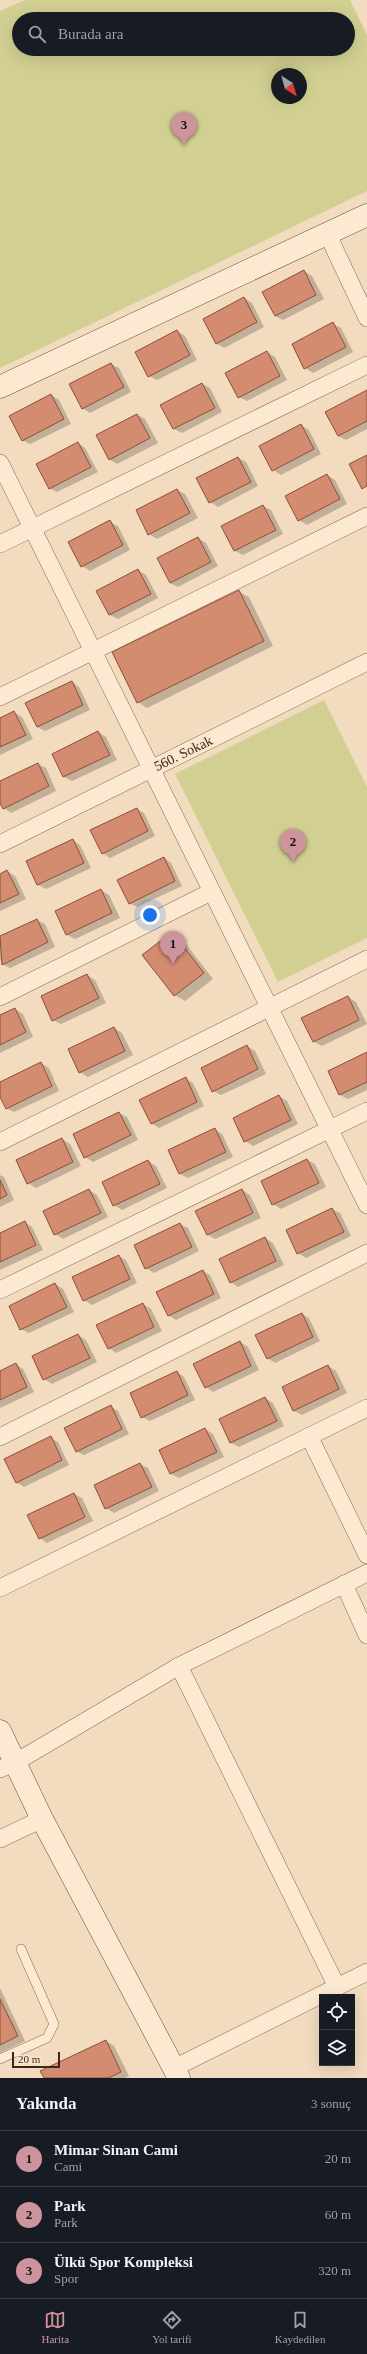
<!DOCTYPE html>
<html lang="tr">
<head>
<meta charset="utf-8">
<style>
	body { margin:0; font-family:Georgia,serif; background:#20242c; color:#f1f3f6 }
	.controls { position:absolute; right:12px; bottom:12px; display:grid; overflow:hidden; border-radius:0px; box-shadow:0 4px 16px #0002 }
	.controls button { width:36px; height:36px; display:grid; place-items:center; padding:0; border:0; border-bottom:1px solid #363941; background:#171b24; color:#f1f3f6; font:20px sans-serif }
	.compass { position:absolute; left:271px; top:68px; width:36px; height:36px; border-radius:50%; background:#171b24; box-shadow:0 4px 16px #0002; rotate:143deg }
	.scale { position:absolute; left:12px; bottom:10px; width:48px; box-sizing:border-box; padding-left:4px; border:2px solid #3a261b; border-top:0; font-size:11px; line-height:14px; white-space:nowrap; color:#3a261b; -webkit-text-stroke:3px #f9e6ce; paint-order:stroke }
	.you { position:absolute; left:150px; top:915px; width:14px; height:14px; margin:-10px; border:3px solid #fff; border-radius:50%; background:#1a73e8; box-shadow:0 0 0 6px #1a73e833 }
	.badge { display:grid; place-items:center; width:26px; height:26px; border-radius:50%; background:#cd949e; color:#111; font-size:13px; font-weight:700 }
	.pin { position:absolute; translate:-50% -33px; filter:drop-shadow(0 1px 2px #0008) }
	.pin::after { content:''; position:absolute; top:21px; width:14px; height:12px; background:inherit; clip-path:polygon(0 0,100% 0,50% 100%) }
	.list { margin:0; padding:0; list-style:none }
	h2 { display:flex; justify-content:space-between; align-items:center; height:52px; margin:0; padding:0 16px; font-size:17px }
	h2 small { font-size:13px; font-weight:400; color:#9ea1a6 }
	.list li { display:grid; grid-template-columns:26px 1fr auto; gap:12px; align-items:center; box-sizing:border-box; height:56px; padding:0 16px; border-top:1px solid #363941 }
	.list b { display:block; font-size:15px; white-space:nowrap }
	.list p { margin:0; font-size:13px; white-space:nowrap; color:#9ea1a6 }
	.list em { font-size:13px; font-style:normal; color:#9ea1a6 }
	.icon { flex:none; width:22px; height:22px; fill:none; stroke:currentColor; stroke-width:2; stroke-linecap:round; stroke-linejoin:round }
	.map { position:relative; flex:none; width:367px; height:2078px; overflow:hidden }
	.search { position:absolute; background:#171b24; box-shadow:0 4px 16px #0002; left:12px; right:12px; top:12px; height:44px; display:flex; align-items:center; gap:10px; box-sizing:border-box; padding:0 14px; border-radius:22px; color:#9ea1a6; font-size:15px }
	.sheet { height:220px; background:#171b24 }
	nav { display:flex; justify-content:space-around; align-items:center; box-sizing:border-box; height:56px; border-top:1px solid #363941; background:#171b24; font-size:11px; color:#9ea1a6 }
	nav a { display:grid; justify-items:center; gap:2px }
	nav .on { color:#cd949e }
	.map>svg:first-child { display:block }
	.green { fill:#d1cf91; fill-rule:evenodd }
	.shadow { fill:#0003 }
	.building { fill:#d48c70; stroke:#8d4e38 }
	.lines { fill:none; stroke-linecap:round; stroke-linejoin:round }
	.lane-casing { stroke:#8c6a55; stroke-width:10 }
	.street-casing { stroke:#8c6a55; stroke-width:18 }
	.secondary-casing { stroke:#6d4c38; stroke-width:23 }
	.lane { stroke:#fce9d2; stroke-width:9 }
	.street { stroke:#fce9d2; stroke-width:17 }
	.secondary { stroke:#fce9d2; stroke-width:22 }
	.labels { text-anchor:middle; stroke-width:4; stroke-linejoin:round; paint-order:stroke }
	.street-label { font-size:14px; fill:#3a261b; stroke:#f9e6ce }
</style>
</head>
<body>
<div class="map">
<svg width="367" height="2078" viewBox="0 0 367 2078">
	<rect width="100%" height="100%" fill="#f2dbbe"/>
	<g class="green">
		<path d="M25,0H350L367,35V191L0,368V11ZM19,19H348V49H19ZM277,74H301V98H277Z"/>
		<polygon points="324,700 367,787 367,938 278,982 175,774"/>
	</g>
	<g class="shadow">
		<polygon points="304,271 312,276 324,299 283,320 275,316"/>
		<polygon points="244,298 252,303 264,327 224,348 216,343"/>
		<polygon points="333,324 341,328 353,352 313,373 305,368"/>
		<polygon points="177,331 185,336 197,360 157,380 149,376"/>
		<polygon points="267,352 275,357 287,380 247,401 239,397"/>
		<polygon points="111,364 119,368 131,392 90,413 82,408"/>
		<polygon points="202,384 210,388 222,412 182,433 174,429"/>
		<polygon points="367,391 367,429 346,440 338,436"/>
		<polygon points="51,395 59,400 71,424 30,444 22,440"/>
		<polygon points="137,415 145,419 158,443 117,464 109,459 97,436"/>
		<polygon points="301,425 309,430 321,454 281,475 273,470"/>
		<polygon points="78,443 85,448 98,472 57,492 49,488"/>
		<polygon points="238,458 246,462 258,486 218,507 210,502"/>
		<polygon points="327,475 335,480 347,504 307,525 299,520"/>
		<polygon points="177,490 185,494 198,518 157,539 149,534 137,511"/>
		<polygon points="263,506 271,510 283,534 243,555 235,551"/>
		<polygon points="110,522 118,526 130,550 90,571 82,566"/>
		<polygon points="198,538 206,543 218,566 178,587 170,583"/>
		<polygon points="138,570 146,575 158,598 118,619 110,615 97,591"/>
		<polygon points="239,592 249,597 273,646 147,708 138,702"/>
		<polygon points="72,682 79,687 90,710 45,731 37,727"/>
		<polygon points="14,712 22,717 33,739 0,755 0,719"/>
		<polygon points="98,732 106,737 117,760 72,781 64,777 53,754"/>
		<polygon points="38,764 46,768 56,791 11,813 4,808 0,801 0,782"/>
		<polygon points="137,809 144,813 155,836 110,858 102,853"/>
		<polygon points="72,840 80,845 91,868 46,889 38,885 27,862"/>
		<polygon points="164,858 171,863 182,886 137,907 129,903"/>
		<polygon points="7,871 15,876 26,899 0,911 0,875"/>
		<polygon points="101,890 109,895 120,918 75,939 67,935"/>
		<polygon points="37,920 45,924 55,947 10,968 2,964 0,959 0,937"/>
		<polygon points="172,933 182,939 213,979 185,1001 175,995 143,955"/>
		<polygon points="87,975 95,980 106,1003 61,1024 53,1020"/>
		<polygon points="348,997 356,1002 367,1024 322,1046 314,1042"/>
		<polygon points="15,1009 23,1014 33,1037 0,1053 0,1016"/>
		<polygon points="114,1028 122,1033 133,1055 88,1077 80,1072"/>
		<polygon points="247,1046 255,1051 266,1074 221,1095 213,1091"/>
		<polygon points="367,1054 367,1090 348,1099 340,1095 329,1072"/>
		<polygon points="41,1063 49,1068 59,1091 14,1112 6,1108 0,1094 0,1083"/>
		<polygon points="186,1079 193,1083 204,1106 159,1128 151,1123"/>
		<polygon points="279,1096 287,1101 298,1124 253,1146 245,1141"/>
		<polygon points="119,1113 127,1117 138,1140 93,1162 85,1157"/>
		<polygon points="214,1129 222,1134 233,1157 188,1178 180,1174 169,1151"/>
		<polygon points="62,1139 70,1144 81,1166 36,1188 28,1183"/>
		<polygon points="307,1160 315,1164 326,1187 281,1209 273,1204"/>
		<polygon points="148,1161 156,1166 167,1188 122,1210 114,1205"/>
		<polygon points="0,1175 4,1177 14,1200 0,1207"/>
		<polygon points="89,1190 97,1195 108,1217 63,1239 55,1234"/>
		<polygon points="242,1190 250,1195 261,1218 215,1239 208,1235"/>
		<polygon points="332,1209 340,1213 351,1236 306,1258 298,1253"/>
		<polygon points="24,1222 32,1227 43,1250 0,1270 0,1234"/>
		<polygon points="180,1224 188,1228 199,1251 154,1273 146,1268"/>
		<polygon points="265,1238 273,1243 284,1265 238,1287 231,1282"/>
		<polygon points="118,1256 126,1260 137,1283 92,1305 84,1300"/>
		<polygon points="203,1271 210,1275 221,1298 176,1320 168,1315"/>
		<polygon points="55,1284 63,1289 74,1312 29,1333 21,1329"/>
		<polygon points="143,1304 151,1309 162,1331 116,1353 109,1348"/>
		<polygon points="302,1314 309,1318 320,1341 275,1363 267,1358"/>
		<polygon points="78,1335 86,1340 97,1362 52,1384 44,1379"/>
		<polygon points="240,1342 248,1347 259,1370 213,1392 206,1387"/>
		<polygon points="16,1364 23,1369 34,1392 0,1408 0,1372"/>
		<polygon points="328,1366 336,1371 347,1393 302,1415 294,1411 283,1388"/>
		<polygon points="177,1372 184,1377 195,1400 150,1421 142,1417"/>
		<polygon points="265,1398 273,1403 284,1426 239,1447 231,1443 220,1420"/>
		<polygon points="111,1407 118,1411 129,1434 84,1455 76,1451"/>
		<polygon points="205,1429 213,1434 224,1457 179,1478 171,1474 160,1451"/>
		<polygon points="51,1438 58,1442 69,1465 24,1487 16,1482"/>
		<polygon points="140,1464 148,1468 159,1491 114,1513 106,1508 95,1485"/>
		<polygon points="74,1494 82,1498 93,1521 47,1543 40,1538"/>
		<polygon points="0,1988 25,2041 0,2053"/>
		<polygon points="106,2041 114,2046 129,2076 125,2078 45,2078"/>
	</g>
	<g class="building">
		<polygon points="304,270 316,295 275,316 262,292"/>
		<polygon points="244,297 257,322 216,344 203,319"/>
		<polygon points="333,322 346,347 304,369 292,344"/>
		<polygon points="177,330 190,355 148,377 135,352"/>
		<polygon points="267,351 280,376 238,398 225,373"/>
		<polygon points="111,363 124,387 82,409 69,384"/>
		<polygon points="202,383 215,408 173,429 160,405"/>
		<polygon points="367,390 367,421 338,436 325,412"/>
		<polygon points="51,394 64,419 22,441 9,416"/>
		<polygon points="137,414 150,438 109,460 96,435"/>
		<polygon points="301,424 314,449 272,471 259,446"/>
		<polygon points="78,442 91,467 49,489 36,464"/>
		<polygon points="367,455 367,486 362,489 349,464"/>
		<polygon points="238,457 251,482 209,503 196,478"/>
		<polygon points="327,474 340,499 298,521 285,496"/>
		<polygon points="177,489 190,513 148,535 136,510"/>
		<polygon points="263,505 276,530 234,551 221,526"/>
		<polygon points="110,520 123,545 81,567 68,542"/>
		<polygon points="198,537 211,562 170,583 157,558"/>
		<polygon points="138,569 151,594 109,615 96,591"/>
		<polygon points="239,590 264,641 137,703 112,652"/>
		<polygon points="72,681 83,705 37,727 25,703"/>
		<polygon points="14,711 26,735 0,747 0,718"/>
		<polygon points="98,731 110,755 63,777 52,754"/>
		<polygon points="38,763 49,786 3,809 0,803 0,781"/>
		<polygon points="137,808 148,831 102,854 90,830"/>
		<polygon points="73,839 84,863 37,885 26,861"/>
		<polygon points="164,857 175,881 129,904 117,880"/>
		<polygon points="7,870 19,894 0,903 0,874"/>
		<polygon points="101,889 112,913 66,935 55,911"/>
		<polygon points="37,919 48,942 2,965 0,936"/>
		<polygon points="172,932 204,973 174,996 142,955"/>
		<polygon points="87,974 99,998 52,1021 41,996"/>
		<polygon points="348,996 359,1020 313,1042 301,1018"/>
		<polygon points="15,1008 26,1032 0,1045 0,1015"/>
		<polygon points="114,1027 125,1051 79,1073 68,1049"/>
		<polygon points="247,1045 258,1069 212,1092 201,1068"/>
		<polygon points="367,1052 367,1082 339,1095 328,1071"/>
		<polygon points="41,1062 52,1086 6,1109 0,1097 0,1082"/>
		<polygon points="186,1077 197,1102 151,1124 139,1100"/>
		<polygon points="279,1095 291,1120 244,1142 233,1118"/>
		<polygon points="119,1112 131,1135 84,1158 73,1134"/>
		<polygon points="215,1128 226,1152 179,1174 168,1150"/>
		<polygon points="62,1138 73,1162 27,1184 16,1160"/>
		<polygon points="307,1159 319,1183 272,1205 261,1181"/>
		<polygon points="148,1160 160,1184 113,1206 102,1182"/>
		<polygon points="0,1180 7,1195 0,1199"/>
		<polygon points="89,1189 101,1213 54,1235 43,1211"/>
		<polygon points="242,1189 253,1213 207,1235 195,1211"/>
		<polygon points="332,1208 344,1232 297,1254 286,1230"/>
		<polygon points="25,1221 36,1245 0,1262 0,1233"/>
		<polygon points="180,1223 192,1247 145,1269 134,1245"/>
		<polygon points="265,1237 276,1261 230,1283 219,1259"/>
		<polygon points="119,1255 130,1279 83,1301 72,1277"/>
		<polygon points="203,1270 214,1294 168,1316 156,1292"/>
		<polygon points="55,1283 67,1307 20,1330 9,1306"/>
		<polygon points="143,1303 154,1327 108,1349 96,1325"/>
		<polygon points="302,1313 313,1337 267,1359 255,1335"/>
		<polygon points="78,1334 90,1358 43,1380 32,1356"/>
		<polygon points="240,1341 251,1366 205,1388 193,1364"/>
		<polygon points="16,1363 27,1387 0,1400 0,1371"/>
		<polygon points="328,1365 339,1389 293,1411 282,1387"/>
		<polygon points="177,1371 188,1395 141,1418 130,1393"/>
		<polygon points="265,1397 277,1421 230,1443 219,1419"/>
		<polygon points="111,1405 122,1429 76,1452 64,1428"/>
		<polygon points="205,1428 217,1452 170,1474 159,1450"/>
		<polygon points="51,1436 62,1460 16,1483 4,1459"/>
		<polygon points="140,1463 152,1487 105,1509 94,1485"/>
		<polygon points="74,1493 85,1517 39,1539 27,1515"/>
		<polygon points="0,1999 18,2036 0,2045"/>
		<polygon points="106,2040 121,2072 108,2078 44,2078 40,2071"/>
	</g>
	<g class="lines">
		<defs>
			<polyline id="lane" points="0,2059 47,2038 54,2024 21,1949"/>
			<g id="street">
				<polyline points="327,233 367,318"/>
				<polyline points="0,463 367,1205"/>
				<polyline points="0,544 367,365"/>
				<polyline points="0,697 367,516"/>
				<polyline points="0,844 367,662"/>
				<polyline points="0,997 211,892"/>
				<polyline points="0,1142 367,959"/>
				<polyline points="0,1290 367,1111"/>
				<polyline points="309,1436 367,1555"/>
				<polyline points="0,1437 367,1253"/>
				<polyline points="344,1584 367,1635"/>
				<polyline points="0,1588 367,1408"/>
				<polyline points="179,1666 337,1987"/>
				<polyline points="0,1769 16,1762 179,1666 367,1573"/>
				<polyline points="0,1839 42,1819"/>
				<polyline points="174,2068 367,1972"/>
			</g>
			<g id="secondary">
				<polyline points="0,387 367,215"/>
				<polyline points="0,1731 42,1819 179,2078"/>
			</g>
		</defs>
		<use href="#lane" class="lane-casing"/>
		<use href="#street" class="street-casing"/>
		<use href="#secondary" class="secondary-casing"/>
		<use href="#lane" class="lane"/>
		<use href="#street" class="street"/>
		<use href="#secondary" class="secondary"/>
	</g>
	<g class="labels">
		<g class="street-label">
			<text transform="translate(183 753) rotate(-26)" y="5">560. Sokak</text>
		</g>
	</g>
</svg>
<div class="controls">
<button><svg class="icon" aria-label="locate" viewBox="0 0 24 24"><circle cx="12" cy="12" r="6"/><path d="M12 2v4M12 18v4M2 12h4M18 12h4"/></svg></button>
<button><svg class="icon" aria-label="layers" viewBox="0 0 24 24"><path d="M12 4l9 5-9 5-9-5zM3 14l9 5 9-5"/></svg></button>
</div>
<svg class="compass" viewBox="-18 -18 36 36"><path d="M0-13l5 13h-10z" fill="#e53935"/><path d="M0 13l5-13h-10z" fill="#9ea1a6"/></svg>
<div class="scale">20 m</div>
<div class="you"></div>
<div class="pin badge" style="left:173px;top:964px">1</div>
<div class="pin badge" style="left:293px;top:862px">2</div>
<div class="pin badge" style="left:184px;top:145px">3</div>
<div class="search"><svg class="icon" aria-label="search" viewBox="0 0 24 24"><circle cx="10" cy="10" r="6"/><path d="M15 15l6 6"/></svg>Burada ara</div>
</div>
<section class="sheet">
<h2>Yakında<small>3 sonuç</small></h2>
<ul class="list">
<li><span class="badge">1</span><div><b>Mimar Sinan Cami</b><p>Cami</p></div><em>20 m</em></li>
<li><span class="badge">2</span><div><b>Park</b><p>Park</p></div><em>60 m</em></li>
<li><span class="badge">3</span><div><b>Ülkü Spor Kompleksi</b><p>Spor</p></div><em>320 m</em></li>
</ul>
</section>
<nav>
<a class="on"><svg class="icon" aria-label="map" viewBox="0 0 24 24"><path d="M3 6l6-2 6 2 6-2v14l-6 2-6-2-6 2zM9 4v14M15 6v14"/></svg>Harita</a>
<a><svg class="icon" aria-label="directions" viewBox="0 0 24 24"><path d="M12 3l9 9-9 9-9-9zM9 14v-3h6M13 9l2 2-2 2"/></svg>Yol tarifi</a>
<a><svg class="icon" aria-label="saved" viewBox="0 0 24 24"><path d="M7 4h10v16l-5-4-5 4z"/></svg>Kaydedilen</a>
</nav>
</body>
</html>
